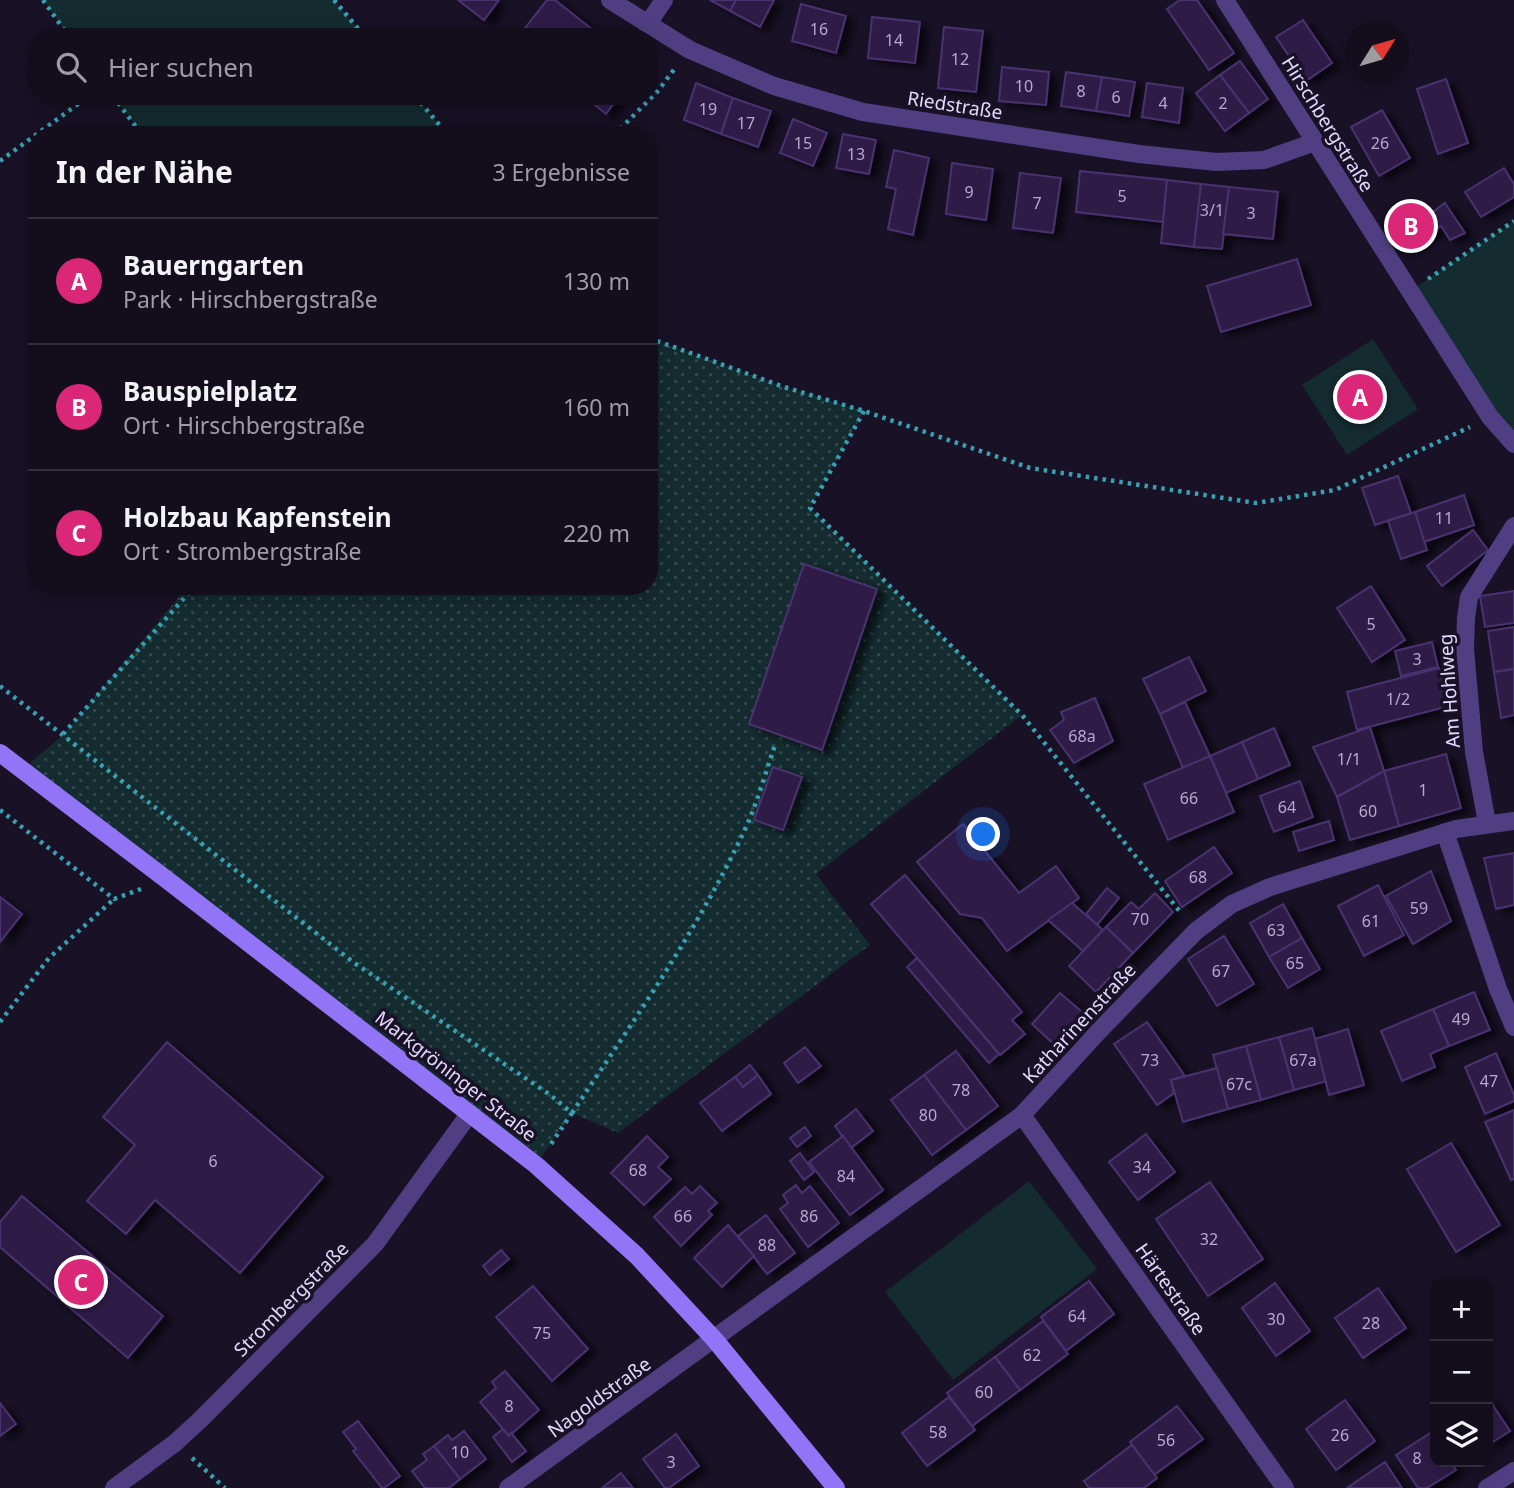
<!DOCTYPE html>
<html lang="de">
<head>
<meta charset="utf-8">
<style>
	body { margin:0; font-family:"Noto Sans",sans-serif; background:#1c1625; color:#f1f3f6 }
	.controls { position:absolute; right:21px; bottom:21px; display:grid; overflow:hidden; border-radius:14px; box-shadow:0 4px 18px #0003 }
	.controls button { width:63px; height:63px; display:grid; place-items:center; padding:0; border:0; border-bottom:2px solid #322d3b; background:#130d1c; color:#f1f3f6; font:35px sans-serif }
	.compass { position:absolute; left:1346px; top:21px; width:63px; height:63px; border-radius:50%; background:#130d1c; box-shadow:0 4px 18px #0003; rotate:53deg }
	.you { position:absolute; left:984px; top:835px; width:24px; height:24px; margin:-18px; border:5px solid #fff; border-radius:50%; background:#1a73e8; box-shadow:0 0 0 10px #1a73e833 }
	.badge { display:grid; place-items:center; width:46px; height:46px; border-radius:50%; background:#db2777; color:#fff; font-size:23px; font-weight:700 }
	.pin { position:absolute; translate:-50% -50%; border:4px solid #fff; box-shadow:0 2px 7px #0006 }
	.list { margin:0; padding:0; list-style:none }
	h2 { display:flex; justify-content:space-between; align-items:center; height:91px; margin:0; padding:0 28px; font-size:30px }
	h2 small { font-size:23px; font-weight:400; color:#9d9ca3 }
	.list li { display:grid; grid-template-columns:46px 1fr auto; gap:21px; align-items:center; box-sizing:border-box; height:126px; padding:0 28px; border-top:2px solid #322d3b }
	.list b { display:block; font-size:26px; white-space:nowrap }
	.list p { margin:0; font-size:23px; white-space:nowrap; color:#9d9ca3 }
	.list em { font-size:23px; font-style:normal; color:#9d9ca3 }
	.icon { flex:none; width:38px; height:38px; fill:none; stroke:currentColor; stroke-width:2; stroke-linecap:round; stroke-linejoin:round }
	.map { position:relative; flex:none; width:1514px; height:1488px; overflow:hidden }
	.search { position:absolute; background:#130d1c; box-shadow:0 4px 18px #0003; left:28px; top:28px; width:630px; height:77px; display:flex; align-items:center; gap:18px; box-sizing:border-box; padding:0 24px; border-radius:28px; color:#9d9ca3; font-size:26px }
	.panel { position:absolute; background:#130d1c; box-shadow:0 4px 18px #0003; left:28px; top:126px; width:630px; height:469px; border-radius:28px }
	.map>svg:first-child { display:block }
	.grass { fill:url(#grass-dots) }
	.green { fill:#142b2f }
	.building { fill:#2e1e46; stroke:#4a3270; stroke-width:2; filter:url(#shadow) }
	.lines { fill:none; stroke-linecap:round; stroke-linejoin:round }
	.path { stroke:#37a0b1; stroke-width:4.5; stroke-dasharray:3.5 5; stroke-linecap:butt }
	.street { stroke:#4f3f82; stroke-width:18 }
	.secondary { stroke:#9275f7; stroke-width:18 }
	.labels { text-anchor:middle; stroke-width:7; stroke-linejoin:round; paint-order:stroke }
	.number-label { font-size:16px; fill:#b6aacf }
	.street-label { font-size:19px; fill:#e3d8fd; stroke:#191126 }
</style>
</head>
<body>
<div class="map">
<svg width="1514" height="1488" viewBox="0 0 1514 1488">
	<defs>
		<pattern id="grass-dots" width="8" height="8" patternUnits="userSpaceOnUse" patternTransform="scale(1.75)"><rect width="8" height="8" fill="#142b2f"/><path d="M2 2h.1M6 6h.1" fill="none" stroke="#36494e" stroke-width="1.8" stroke-linecap="round"/></pattern>
		<filter id="shadow"><feDropShadow dx="8" dy="4.5" stdDeviation="3.5" flood-color="#0009"/></filter>
	</defs>
	<rect width="100%" height="100%" fill="#191126"/>
	<polygon class="grass" points="649,338 784,387 864,411 810,508 1022,715 816,874 870,945 618,1133 572,1113 536,1165 22,770 64,734 188,586 649,586"/>
	<g class="green">
		<polygon points="43,0 334,0 365,37 69,37"/>
		<polygon points="113,96 415,96 448,135 143,135"/>
		<polygon points="1514,221 1514,444 1410,291"/>
		<polygon points="1373,339 1418,409 1347,455 1302,385"/>
		<polygon points="1029,1181 1097,1269 953,1380 885,1292"/>
	</g>
	<g class="building">
		<polygon points="458,0 499,0 484,20"/>
		<polygon points="547,0 555,0 598,34 601,31 608,37 518,37"/>
		<polygon points="710,0 736,0 730,11"/>
		<polygon points="736,0 774,0 760,27 730,11"/>
		<polygon points="1180,0 1197,0 1234,53 1209,70 1167,9"/>
		<polygon points="801,4 846,16 836,53 792,41"/>
		<polygon points="872,17 920,22 915,63 868,58"/>
		<polygon points="1303,20 1332,63 1306,81 1276,37"/>
		<polygon points="944,27 983,31 976,92 938,88"/>
		<polygon points="1240,61 1268,99 1249,113 1220,75"/>
		<polygon points="1002,67 1049,72 1046,105 999,101"/>
		<polygon points="1066,72 1102,77 1096,111 1061,106"/>
		<polygon points="1220,75 1249,113 1225,131 1196,93"/>
		<polygon points="1102,77 1135,82 1129,116 1096,111"/>
		<polygon points="1446,79 1468,143 1438,154 1417,89"/>
		<polygon points="696,83 733,98 721,134 684,120"/>
		<polygon points="1147,83 1183,88 1179,123 1142,117"/>
		<polygon points="584,96 619,96 606,114"/>
		<polygon points="733,98 771,111 758,147 721,134"/>
		<polygon points="1382,110 1410,158 1379,176 1351,127"/>
		<polygon points="793,119 827,133 813,166 780,153"/>
		<polygon points="843,134 876,140 869,174 836,168"/>
		<polygon points="894,150 929,158 913,235 888,229 896,189 886,187"/>
		<polygon points="952,163 993,169 986,220 946,214"/>
		<polygon points="1504,168 1514,184 1514,197 1481,217 1465,192"/>
		<polygon points="1080,171 1167,180 1163,222 1076,212"/>
		<polygon points="1020,173 1061,178 1053,233 1013,228"/>
		<polygon points="1167,180 1201,184 1194,247 1161,243"/>
		<polygon points="1201,184 1229,187 1222,249 1194,247"/>
		<polygon points="1229,187 1278,192 1273,239 1223,234"/>
		<polygon points="1445,203 1465,233 1450,240 1441,226 1432,233 1423,219"/>
		<polygon points="1414,205 1432,233 1408,248 1390,220"/>
		<polygon points="1297,259 1311,305 1221,332 1207,286"/>
		<polygon points="1398,476 1411,513 1375,525 1362,488"/>
		<polygon points="1464,495 1474,525 1424,542 1415,512"/>
		<polygon points="1415,512 1427,550 1401,559 1388,521"/>
		<polygon points="1473,530 1488,550 1442,586 1427,566"/>
		<polygon points="804,564 877,589 822,750 749,724"/>
		<polygon points="1371,586 1405,640 1372,662 1337,608"/>
		<polygon points="1514,591 1514,623 1485,627 1480,596"/>
		<polygon points="1514,627 1514,669 1494,672 1488,631"/>
		<polygon points="1432,642 1438,667 1401,676 1395,651"/>
		<polygon points="1189,657 1206,691 1160,714 1143,679"/>
		<polygon points="1439,668 1449,706 1357,730 1347,692"/>
		<polygon points="1514,669 1514,715 1501,718 1494,672"/>
		<polygon points="1095,698 1113,741 1074,763 1050,730 1064,720 1061,712"/>
		<polygon points="1185,702 1210,756 1183,768 1160,714"/>
		<polygon points="1370,727 1384,771 1337,797 1313,747"/>
		<polygon points="1274,728 1290,765 1258,779 1242,742"/>
		<polygon points="1242,742 1258,779 1226,793 1210,756"/>
		<polygon points="1446,754 1461,808 1399,826 1384,771"/>
		<polygon points="1210,756 1234,812 1168,840 1144,784"/>
		<polygon points="773,767 802,777 783,830 754,820"/>
		<polygon points="1384,771 1399,826 1350,840 1337,797"/>
		<polygon points="1300,781 1313,817 1274,832 1260,796"/>
		<polygon points="1329,821 1334,840 1299,851 1293,832"/>
		<polygon points="963,824 1019,893 1056,866 1079,898 1007,951 982,918 960,914 917,862"/>
		<polygon points="1214,847 1232,873 1182,907 1165,881"/>
		<polygon points="1514,853 1514,905 1496,909 1484,858"/>
		<polygon points="1431,871 1451,921 1413,944 1386,896"/>
		<polygon points="905,875 1022,1012 1012,1020 1025,1034 1000,1055 871,904"/>
		<polygon points="1378,885 1404,935 1364,956 1338,906"/>
		<polygon points="1107,888 1119,898 1097,925 1086,914"/>
		<polygon points="1155,893 1173,912 1133,953 1106,927 1131,902 1139,909"/>
		<polygon points="0,897 22,914 0,942"/>
		<polygon points="1072,903 1103,930 1083,951 1048,920"/>
		<polygon points="1283,904 1302,938 1269,957 1250,923"/>
		<polygon points="1106,927 1133,953 1096,992 1069,966"/>
		<polygon points="1224,936 1254,984 1217,1006 1188,959"/>
		<polygon points="1302,938 1320,969 1288,988 1269,957"/>
		<polygon points="917,958 999,1054 989,1063 907,967"/>
		<polygon points="1474,992 1490,1030 1449,1046 1433,1009"/>
		<polygon points="1060,993 1088,1017 1059,1049 1032,1024"/>
		<polygon points="1433,1009 1449,1046 1430,1054 1435,1067 1402,1081 1381,1031"/>
		<polygon points="1147,1022 1185,1076 1171,1080 1174,1093 1157,1105 1114,1044"/>
		<polygon points="1312,1028 1327,1081 1294,1090 1279,1037"/>
		<polygon points="1348,1029 1364,1085 1329,1095 1315,1039"/>
		<polygon points="1279,1037 1294,1090 1261,1100 1246,1046"/>
		<polygon points="167,1042 323,1177 240,1273 155,1200 126,1234 87,1201 135,1145 103,1117"/>
		<polygon points="1246,1046 1261,1100 1228,1109 1213,1055"/>
		<polygon points="805,1047 821,1066 798,1083 784,1063"/>
		<polygon points="956,1051 998,1106 966,1130 924,1075"/>
		<polygon points="1496,1053 1514,1095 1514,1101 1485,1114 1465,1067"/>
		<polygon points="750,1065 758,1075 743,1087 735,1077"/>
		<polygon points="1217,1068 1228,1109 1183,1122 1171,1080"/>
		<polygon points="758,1075 771,1094 722,1131 700,1103 735,1077 743,1087"/>
		<polygon points="924,1075 966,1130 932,1155 891,1100"/>
		<polygon points="856,1109 873,1131 851,1148 835,1126"/>
		<polygon points="1514,1110 1514,1179 1511,1180 1485,1122"/>
		<polygon points="805,1127 811,1136 797,1147 790,1138"/>
		<polygon points="1146,1134 1175,1172 1138,1200 1109,1162"/>
		<polygon points="647,1136 668,1157 658,1167 671,1179 644,1205 611,1173"/>
		<polygon points="843,1136 883,1190 850,1215 809,1162"/>
		<polygon points="1451,1143 1500,1225 1456,1252 1407,1169"/>
		<polygon points="800,1153 814,1172 804,1180 790,1161"/>
		<polygon points="1210,1182 1263,1259 1208,1296 1156,1219"/>
		<polygon points="796,1185 802,1193 810,1186 839,1223 808,1247 780,1209 788,1203 783,1195"/>
		<polygon points="700,1186 717,1203 708,1211 712,1215 681,1246 654,1217 685,1187 692,1194"/>
		<polygon points="22,1196 163,1316 128,1358 0,1247 0,1222"/>
		<polygon points="766,1215 795,1253 767,1274 738,1236"/>
		<polygon points="728,1225 754,1256 722,1287 694,1258"/>
		<polygon points="501,1250 509,1259 490,1275 483,1266"/>
		<polygon points="1089,1281 1114,1314 1066,1351 1041,1317"/>
		<polygon points="1275,1283 1310,1331 1276,1356 1242,1308"/>
		<polygon points="533,1286 588,1349 552,1381 496,1317"/>
		<polygon points="1378,1288 1406,1328 1363,1358 1335,1318"/>
		<polygon points="1043,1321 1068,1354 1020,1390 995,1357"/>
		<polygon points="995,1357 1020,1390 972,1426 947,1393"/>
		<polygon points="505,1371 539,1410 509,1436 480,1402 496,1388 492,1382"/>
		<polygon points="949,1397 975,1430 927,1466 902,1433"/>
		<polygon points="1488,1398 1510,1431 1488,1445"/>
		<polygon points="1345,1400 1375,1441 1336,1470 1306,1429"/>
		<polygon points="0,1403 16,1424 0,1436"/>
		<polygon points="1177,1406 1203,1439 1154,1475 1130,1442"/>
		<polygon points="358,1421 400,1476 384,1488 382,1488 353,1451 356,1449 343,1432"/>
		<polygon points="503,1429 509,1436 511,1433 526,1451 512,1462 493,1437"/>
		<polygon points="464,1431 486,1459 460,1479 434,1446 448,1435 452,1440"/>
		<polygon points="1432,1432 1435,1437 1435,1462 1451,1462 1456,1470 1427,1488 1418,1488 1396,1455"/>
		<polygon points="676,1434 699,1466 669,1488 665,1488 643,1459"/>
		<polygon points="1132,1445 1157,1478 1144,1488 1089,1488 1084,1481"/>
		<polygon points="434,1446 460,1479 449,1488 425,1488 412,1471 427,1460 423,1454"/>
		<polygon points="1385,1462 1402,1488 1347,1488"/>
		<polygon points="621,1473 633,1488 602,1488"/>
	</g>
	<g class="lines">
		<g class="path">
			<polyline points="43,0 69,37"/>
			<polyline points="334,0 365,37"/>
			<polyline points="113,96 142,135"/>
			<polyline points="415,96 448,135"/>
			<polyline points="614,135 657,92 676,67"/>
			<polyline points="0,161 89,96"/>
			<polyline points="1428,279 1514,221"/>
			<polyline points="649,338 784,387 864,411 1030,468 1256,503 1335,490 1470,427"/>
			<polyline points="864,411 810,508 1022,715 1181,913"/>
			<polyline points="0,686 353,962 549,1094 572,1113 549,1147"/>
			<polyline points="63,734 195,586"/>
			<polyline points="0,810 114,899 141,889"/>
			<polyline points="0,1022 49,958 114,899"/>
			<path d="M572,1113C634,1020 700,927 747,825C758,800 766,771 775,745"/>
			<polyline points="192,1458 225,1488"/>
		</g>
		<g class="street">
			<polyline points="610,0 690,50 774,86 863,112 1139,154 1216,162 1264,160 1315,142"/>
			<polyline points="1225,0 1490,417 1514,444"/>
			<polyline points="647,25 664,0"/>
			<polyline points="1487,823 1474,752 1465,649 1466,618 1469,597 1514,526"/>
			<polyline points="1445,832 1498,989 1514,1027"/>
			<polyline points="1022,1115 1285,1488"/>
			<polyline points="114,1488 175,1443 201,1419 375,1244 470,1113"/>
			<polyline points="508,1488 1022,1115 1098,1032 1196,931 1232,904 1270,887 1456,829 1514,821"/>
			<polyline points="1487,1488 1514,1471"/>
		</g>
		<polyline class="secondary" points="0,753 166,879 536,1165 637,1256 715,1340 836,1488"/>
	</g>
	<g class="labels">
		<g class="number-label">
			<text x="819" y="35">16</text>
			<text x="894" y="46">14</text>
			<text x="960" y="65">12</text>
			<text x="1024" y="92">10</text>
			<text x="1081" y="97">8</text>
			<text x="1116" y="103">6</text>
			<text x="1163" y="109">4</text>
			<text x="1223" y="109">2</text>
			<text x="708" y="115">19</text>
			<text x="746" y="129">17</text>
			<text x="803" y="149">15</text>
			<text x="1380" y="149">26</text>
			<text x="856" y="160">13</text>
			<text x="969" y="198">9</text>
			<text x="1122" y="202">5</text>
			<text x="1037" y="209">7</text>
			<text x="1212" y="216">3/1</text>
			<text x="1251" y="219">3</text>
			<text x="1444" y="524">11</text>
			<text x="1371" y="630">5</text>
			<text x="1417" y="665">3</text>
			<text x="1398" y="705">1/2</text>
			<text x="1082" y="742">68a</text>
			<text x="1349" y="765">1/1</text>
			<text x="1423" y="796">1</text>
			<text x="1189" y="804">66</text>
			<text x="1287" y="813">64</text>
			<text x="1368" y="817">60</text>
			<text x="1198" y="883">68</text>
			<text x="1419" y="914">59</text>
			<text x="1140" y="925">70</text>
			<text x="1371" y="927">61</text>
			<text x="1276" y="936">63</text>
			<text x="1295" y="969">65</text>
			<text x="1221" y="977">67</text>
			<text x="1461" y="1025">49</text>
			<text x="1150" y="1066">73</text>
			<text x="1303" y="1066">67a</text>
			<text x="1489" y="1087">47</text>
			<text x="1239" y="1090">67c</text>
			<text x="961" y="1096">78</text>
			<text x="928" y="1121">80</text>
			<text x="213" y="1167">6</text>
			<text x="1142" y="1173">34</text>
			<text x="638" y="1176">68</text>
			<text x="846" y="1182">84</text>
			<text x="683" y="1222">66</text>
			<text x="809" y="1222">86</text>
			<text x="1209" y="1245">32</text>
			<text x="767" y="1251">88</text>
			<text x="1077" y="1322">64</text>
			<text x="1276" y="1325">30</text>
			<text x="1371" y="1329">28</text>
			<text x="542" y="1339">75</text>
			<text x="1032" y="1361">62</text>
			<text x="984" y="1398">60</text>
			<text x="509" y="1412">8</text>
			<text x="938" y="1438">58</text>
			<text x="1340" y="1441">26</text>
			<text x="1166" y="1446">56</text>
			<text x="460" y="1458">10</text>
			<text x="1417" y="1464">8</text>
			<text x="671" y="1468">3</text>
		</g>
		<g class="street-label">
			<text transform="translate(955 105) rotate(9)" y="7">Riedstraße</text>
			<text transform="translate(1328 124) rotate(58)" y="7">Hirschbergstraße</text>
			<text transform="translate(1449 691) rotate(-94)" y="7">Am Hohlweg</text>
			<text transform="translate(1079 1023) rotate(-47)" y="7">Katharinenstraße</text>
			<text transform="translate(456 1076) rotate(38)" y="7">Markgröninger Straße</text>
			<text transform="translate(1171 1289) rotate(55)" y="7">Härtestraße</text>
			<text transform="translate(291 1299) rotate(-45)" y="7">Strombergstraße</text>
			<text transform="translate(599 1397) rotate(-36)" y="7">Nagoldstraße</text>
		</g>
	</g>
</svg>
<div class="controls">
<button>+</button>
<button>−</button>
<button><svg class="icon" aria-label="layers" viewBox="0 0 24 24"><path d="M12 4l9 5-9 5-9-5zM3 14l9 5 9-5"/></svg></button>
</div>
<svg class="compass" viewBox="-18 -18 36 36"><path d="M0-13l5 13h-10z" fill="#e53935"/><path d="M0 13l5-13h-10z" fill="#9d9ca3"/></svg>
<div class="you"></div>
<div class="pin badge" style="left:1360px;top:397px">A</div>
<div class="pin badge" style="left:1411px;top:226px">B</div>
<div class="pin badge" style="left:81px;top:1282px">C</div>
<div class="search"><svg class="icon" aria-label="search" viewBox="0 0 24 24"><circle cx="10" cy="10" r="6"/><path d="M15 15l6 6"/></svg>Hier suchen</div>
<section class="panel">
<h2>In der Nähe<small>3 Ergebnisse</small></h2>
<ul class="list">
<li><span class="badge">A</span><div><b>Bauerngarten</b><p>Park · Hirschbergstraße</p></div><em>130 m</em></li>
<li><span class="badge">B</span><div><b>Bauspielplatz</b><p>Ort · Hirschbergstraße</p></div><em>160 m</em></li>
<li><span class="badge">C</span><div><b>Holzbau Kapfenstein</b><p>Ort · Strombergstraße</p></div><em>220 m</em></li>
</ul>
</section>
</div>
</body>
</html>
